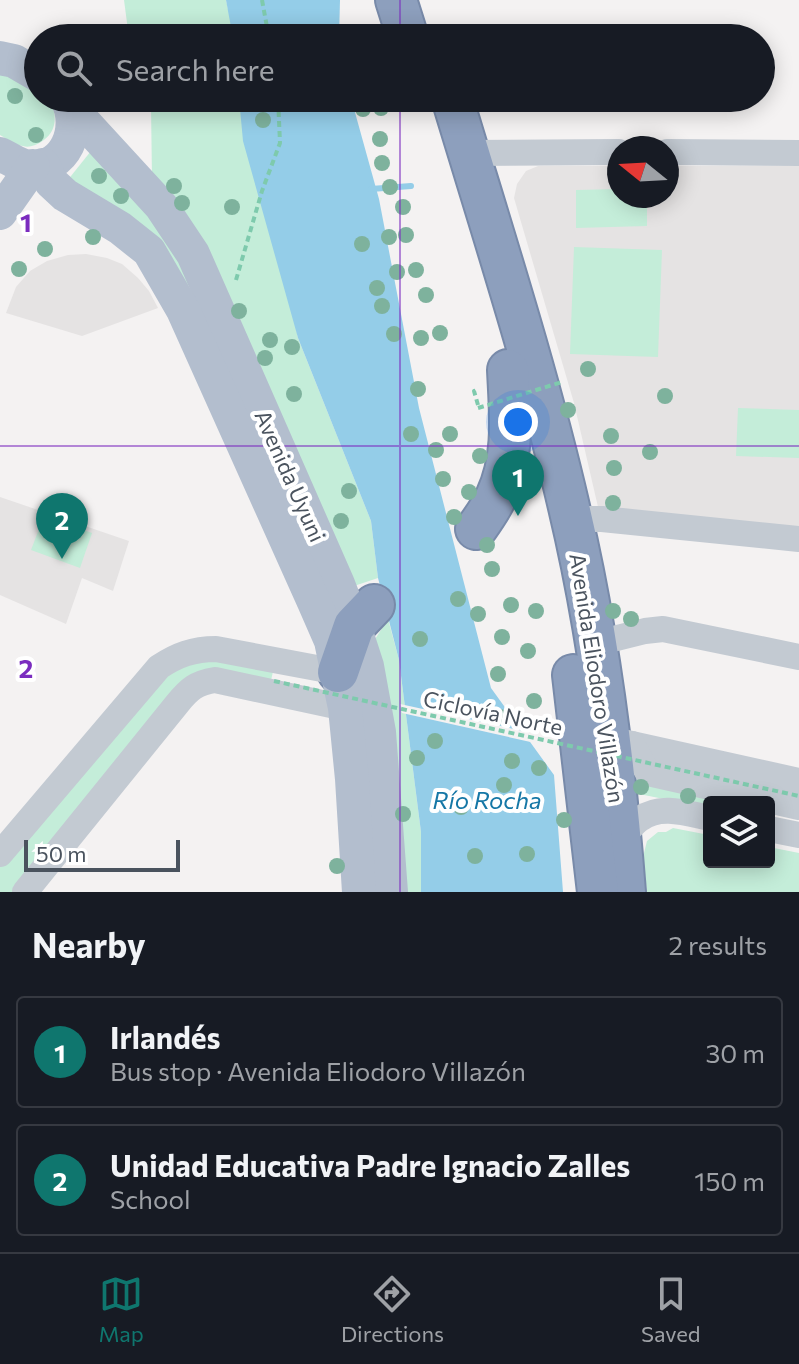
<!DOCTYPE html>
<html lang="en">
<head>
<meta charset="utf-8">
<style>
	body { margin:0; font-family:Commissioner,sans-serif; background:#20242c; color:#f1f3f6 }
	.controls { position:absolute; right:24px; bottom:24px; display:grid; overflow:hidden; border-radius:8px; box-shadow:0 4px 20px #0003 }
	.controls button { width:72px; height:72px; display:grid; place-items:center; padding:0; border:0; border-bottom:2px solid #363941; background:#171b24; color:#f1f3f6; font:40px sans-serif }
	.compass { position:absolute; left:607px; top:136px; width:72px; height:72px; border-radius:50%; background:#171b24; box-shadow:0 4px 20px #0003; rotate:288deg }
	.scale { position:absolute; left:24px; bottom:20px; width:156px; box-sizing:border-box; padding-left:8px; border:4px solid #4a535e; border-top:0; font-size:22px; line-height:28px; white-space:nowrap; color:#4a535e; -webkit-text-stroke:6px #fff; paint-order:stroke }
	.you { position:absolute; left:518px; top:422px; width:28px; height:28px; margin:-20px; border:6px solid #fff; border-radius:50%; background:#1a73e8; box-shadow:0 0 0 12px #1a73e833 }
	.badge { display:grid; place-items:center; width:52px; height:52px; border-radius:50%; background:#0f766e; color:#fff; font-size:26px; font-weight:700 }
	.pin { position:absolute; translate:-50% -66px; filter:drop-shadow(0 2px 4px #0008) }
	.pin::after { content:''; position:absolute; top:42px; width:28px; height:24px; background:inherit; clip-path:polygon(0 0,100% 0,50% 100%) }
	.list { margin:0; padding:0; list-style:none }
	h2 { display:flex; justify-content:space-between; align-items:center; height:104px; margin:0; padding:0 32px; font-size:34px }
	h2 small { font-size:26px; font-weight:400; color:#9ea1a6 }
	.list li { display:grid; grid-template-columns:52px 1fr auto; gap:24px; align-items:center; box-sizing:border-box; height:112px; margin:0 16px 16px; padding:0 16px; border:2px solid #363941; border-radius:8px }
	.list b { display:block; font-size:30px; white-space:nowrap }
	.list p { margin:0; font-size:26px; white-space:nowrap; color:#9ea1a6 }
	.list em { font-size:26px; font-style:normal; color:#9ea1a6 }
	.icon { flex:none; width:44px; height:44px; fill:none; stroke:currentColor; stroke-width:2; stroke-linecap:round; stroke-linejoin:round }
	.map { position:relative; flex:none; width:799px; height:892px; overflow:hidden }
	.search { position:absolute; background:#171b24; box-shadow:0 4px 20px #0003; left:24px; right:24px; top:24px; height:88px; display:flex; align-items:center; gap:20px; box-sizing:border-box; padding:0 28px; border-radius:44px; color:#9ea1a6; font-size:30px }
	.sheet { height:360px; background:#171b24 }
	nav { display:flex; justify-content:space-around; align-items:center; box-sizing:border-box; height:112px; border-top:2px solid #363941; background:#171b24; font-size:22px; color:#9ea1a6 }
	nav a { display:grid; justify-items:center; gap:4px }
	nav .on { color:#0f766e }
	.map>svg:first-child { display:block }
	.education { fill:#e5e3e3 }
	.green { fill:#c4edd9 }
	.water { fill:#94cde8 }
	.pier { fill:#f4f2f2 }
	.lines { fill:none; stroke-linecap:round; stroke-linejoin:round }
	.stream { stroke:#94cde8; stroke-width:6 }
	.highway-casing { stroke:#788aa9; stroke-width:44 }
	.path { stroke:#7ecaad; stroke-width:4; stroke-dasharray:6 4; stroke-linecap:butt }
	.minor { stroke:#c3cad2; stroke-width:26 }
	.major { stroke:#b3bece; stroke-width:34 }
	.highway { stroke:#8d9fbd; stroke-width:40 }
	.path-bridge { stroke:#7ecaad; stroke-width:4; stroke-dasharray:6 4; stroke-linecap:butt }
	.tree { fill:#7eb29d }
	.grid { fill:none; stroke:#7b2cbf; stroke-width:2; stroke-opacity:0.55 }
	.labels { text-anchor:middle; stroke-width:8; stroke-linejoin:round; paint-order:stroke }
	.street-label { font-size:22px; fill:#4a535e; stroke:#fff }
	.water-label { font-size:24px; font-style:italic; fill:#1577a6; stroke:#fff }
	.grid-label { font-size:26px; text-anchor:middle; font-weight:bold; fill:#7b2cbf; stroke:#fff; stroke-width:8; stroke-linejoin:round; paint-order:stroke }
</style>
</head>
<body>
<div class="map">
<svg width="799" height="892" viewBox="0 0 799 892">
	<rect width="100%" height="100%" fill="#f4f2f2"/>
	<g class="education">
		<polygon points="538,166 619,166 619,196 667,196 667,166 799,166 799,528 598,507 574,403 514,198 517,184 526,171"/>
		<polygon points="86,254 107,258 122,264 138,278 149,291 158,308 82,336 6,313 16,287 30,271 47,261 68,255"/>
		<polygon points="0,497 129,541 113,591 82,578 66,624 0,595"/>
	</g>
	<g class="green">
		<polygon points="124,0 226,0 228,9 245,38 129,38"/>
		<path d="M0,73L38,90V98H48C58,113 58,132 41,142C36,145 29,148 23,146C15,145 7,139 0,135Z"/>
		<polygon points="149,98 251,98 298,338 371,521 378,578 351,587 152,179 151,106"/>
		<polygon points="95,146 182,254 190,292 67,181"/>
		<polygon points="619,189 619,196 647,196 647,226 576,228 576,190"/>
		<polygon points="574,247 662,250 658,357 570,354"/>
		<polygon points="738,408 799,410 799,458 736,456"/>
		<polygon points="44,516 92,533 80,568 31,550"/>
		<polygon points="388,619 399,660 421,832 421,892 399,892 370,647"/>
		<polygon points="187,658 274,667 270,685 214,675 16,892 0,892 0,862 146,691"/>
		<polygon points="633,777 742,802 709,802 709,808 634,793"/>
		<polygon points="673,828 709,835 709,862 769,862 769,844 774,848 799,853 799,892 647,892 643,857 647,841 658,832 666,832"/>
	</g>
	<g class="water">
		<polygon points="226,0 340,0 339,38 233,38"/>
		<polygon points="239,98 351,98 379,199 419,408 491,688 554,775 563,892 421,892 421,832 399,660 378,578 371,521 298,338 243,141"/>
	</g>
	<polygon class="pier" points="400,704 528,732 535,743 402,713"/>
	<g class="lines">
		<polyline class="stream" points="371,189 411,186"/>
		<defs>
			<g id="highway">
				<polyline points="396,0 408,38"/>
				<path d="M452,98C493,234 537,369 569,507C599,633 615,763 625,892"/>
				<path d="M476,529C483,519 491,508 496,497C515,457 510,413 508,370"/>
				<polyline points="338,672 354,626 374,605"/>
				<polyline points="573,675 598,892"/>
			</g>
		</defs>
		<use href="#highway" class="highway-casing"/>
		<g class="path">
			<polyline points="262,0 269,38"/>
			<polyline points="236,280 262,191 280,143 278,98"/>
			<polyline points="478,405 474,391 478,390"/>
		</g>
		<g class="minor">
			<polyline points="667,152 799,153"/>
			<polyline points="469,153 619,152"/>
			<polyline points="572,519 602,519 799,539"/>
			<polyline points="597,643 645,631 663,629 799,657"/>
			<polyline points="609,739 799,781"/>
			<polyline points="632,744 648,773 799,807"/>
			<polyline points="769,829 799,835"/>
			<path d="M621,837C627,832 633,824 640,819C660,804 686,813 709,818"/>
			<path d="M0,854L159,667C177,655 193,649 216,649L338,672"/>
			<path d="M25,892L177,704C189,689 196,683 215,680L345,708"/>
		</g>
		<g class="major">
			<polyline points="0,58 14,61 38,75"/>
			<polyline points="71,108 161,206 193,254 338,584 354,626 367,666 379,732 391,892"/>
			<path d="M0,154C9,158 19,166 29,167C66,170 82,128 67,99"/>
			<polyline points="43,165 51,182 65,195 120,228 149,251 183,310 314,602 331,641 345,708 352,779 359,892"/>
			<polyline points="0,213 33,166"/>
		</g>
		<use href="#highway" class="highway"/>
		<g class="path-bridge">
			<polyline points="478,408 562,382"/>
			<polyline points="274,681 799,796"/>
		</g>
	</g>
	<g class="tree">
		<circle cx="15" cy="96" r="8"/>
		<circle cx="381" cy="108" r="8"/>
		<circle cx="363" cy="109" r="8"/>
		<circle cx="263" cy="120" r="8"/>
		<circle cx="36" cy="135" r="8"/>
		<circle cx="380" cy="139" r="8"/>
		<circle cx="382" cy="163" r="8"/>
		<circle cx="99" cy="176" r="8"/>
		<circle cx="174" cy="186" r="8"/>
		<circle cx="390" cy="187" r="8"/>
		<circle cx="121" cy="196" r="8"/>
		<circle cx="182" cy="203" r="8"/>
		<circle cx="232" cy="207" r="8"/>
		<circle cx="403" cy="207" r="8"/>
		<circle cx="406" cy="235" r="8"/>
		<circle cx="93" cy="237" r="8"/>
		<circle cx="389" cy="237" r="8"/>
		<circle cx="362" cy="244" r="8"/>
		<circle cx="45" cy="249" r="8"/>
		<circle cx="19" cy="269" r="8"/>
		<circle cx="416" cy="270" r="8"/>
		<circle cx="397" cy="272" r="8"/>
		<circle cx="377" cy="288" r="8"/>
		<circle cx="426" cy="295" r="8"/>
		<circle cx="382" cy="306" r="8"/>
		<circle cx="239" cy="311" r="8"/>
		<circle cx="440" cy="333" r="8"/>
		<circle cx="394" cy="334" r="8"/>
		<circle cx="421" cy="338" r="8"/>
		<circle cx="270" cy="340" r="8"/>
		<circle cx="292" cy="347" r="8"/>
		<circle cx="265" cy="358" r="8"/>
		<circle cx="588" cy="369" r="8"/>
		<circle cx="418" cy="389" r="8"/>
		<circle cx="294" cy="394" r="8"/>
		<circle cx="665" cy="396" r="8"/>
		<circle cx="568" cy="410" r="8"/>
		<circle cx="411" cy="434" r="8"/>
		<circle cx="450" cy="434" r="8"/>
		<circle cx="611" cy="436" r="8"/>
		<circle cx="436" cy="450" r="8"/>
		<circle cx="650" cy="452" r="8"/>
		<circle cx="480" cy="456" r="8"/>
		<circle cx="614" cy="468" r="8"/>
		<circle cx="443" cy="479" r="8"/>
		<circle cx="349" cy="491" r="8"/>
		<circle cx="469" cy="492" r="8"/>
		<circle cx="613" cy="503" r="8"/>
		<circle cx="454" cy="517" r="8"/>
		<circle cx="341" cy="521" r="8"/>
		<circle cx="487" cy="545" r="8"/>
		<circle cx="492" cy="569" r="8"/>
		<circle cx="458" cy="599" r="8"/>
		<circle cx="511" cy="605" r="8"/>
		<circle cx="536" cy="611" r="8"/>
		<circle cx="613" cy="611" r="8"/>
		<circle cx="478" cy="614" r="8"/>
		<circle cx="631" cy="619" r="8"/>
		<circle cx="502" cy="637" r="8"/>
		<circle cx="420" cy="639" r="8"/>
		<circle cx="528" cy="651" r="8"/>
		<circle cx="498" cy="674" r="8"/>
		<circle cx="534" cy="701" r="8"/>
		<circle cx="500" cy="717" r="8"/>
		<circle cx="435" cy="741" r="8"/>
		<circle cx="417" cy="758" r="8"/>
		<circle cx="512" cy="761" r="8"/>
		<circle cx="539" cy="768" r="8"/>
		<circle cx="504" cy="785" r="8"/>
		<circle cx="641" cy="787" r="8"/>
		<circle cx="688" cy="796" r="8"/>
		<circle cx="461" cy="807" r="8"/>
		<circle cx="403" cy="814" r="8"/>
		<circle cx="564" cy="820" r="8"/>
		<circle cx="527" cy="854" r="8"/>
		<circle cx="475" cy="856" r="8"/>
		<circle cx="337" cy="866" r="8"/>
	</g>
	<path class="grid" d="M400,0V38M400,98V892M0,446H799"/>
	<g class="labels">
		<g class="street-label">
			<text transform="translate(290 476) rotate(66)" y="8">Avenida Uyuni</text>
			<text transform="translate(597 678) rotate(81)" y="8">Avenida Eliodoro Villazón</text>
			<text transform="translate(493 713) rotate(12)" y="8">Ciclovía Norte</text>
		</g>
		<g class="water-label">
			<text x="487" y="809">Río Rocha</text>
		</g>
	</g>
	<g class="grid-label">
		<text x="26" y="232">1</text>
		<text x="26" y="678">2</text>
	</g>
</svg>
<div class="controls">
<button><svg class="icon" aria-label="layers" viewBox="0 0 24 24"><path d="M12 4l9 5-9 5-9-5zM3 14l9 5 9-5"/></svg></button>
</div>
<svg class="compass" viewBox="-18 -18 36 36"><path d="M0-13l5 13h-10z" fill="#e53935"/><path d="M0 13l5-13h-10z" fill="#9ea1a6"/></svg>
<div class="scale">50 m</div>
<div class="you"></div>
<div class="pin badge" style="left:518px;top:516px">1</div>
<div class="pin badge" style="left:62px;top:559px">2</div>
<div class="search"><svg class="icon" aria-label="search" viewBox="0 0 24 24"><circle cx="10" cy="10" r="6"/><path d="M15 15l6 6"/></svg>Search here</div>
</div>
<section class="sheet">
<h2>Nearby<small>2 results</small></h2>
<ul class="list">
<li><span class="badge">1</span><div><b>Irlandés</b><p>Bus stop · Avenida Eliodoro Villazón</p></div><em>30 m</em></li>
<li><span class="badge">2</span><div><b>Unidad Educativa Padre Ignacio Zalles</b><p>School</p></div><em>150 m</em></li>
</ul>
</section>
<nav>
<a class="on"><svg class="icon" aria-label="map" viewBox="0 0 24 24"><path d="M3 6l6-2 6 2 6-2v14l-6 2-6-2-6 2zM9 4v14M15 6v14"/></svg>Map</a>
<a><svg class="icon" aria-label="directions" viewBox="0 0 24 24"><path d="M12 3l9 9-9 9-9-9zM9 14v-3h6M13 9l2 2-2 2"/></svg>Directions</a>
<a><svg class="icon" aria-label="saved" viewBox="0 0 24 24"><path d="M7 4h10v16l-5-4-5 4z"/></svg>Saved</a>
</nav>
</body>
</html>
